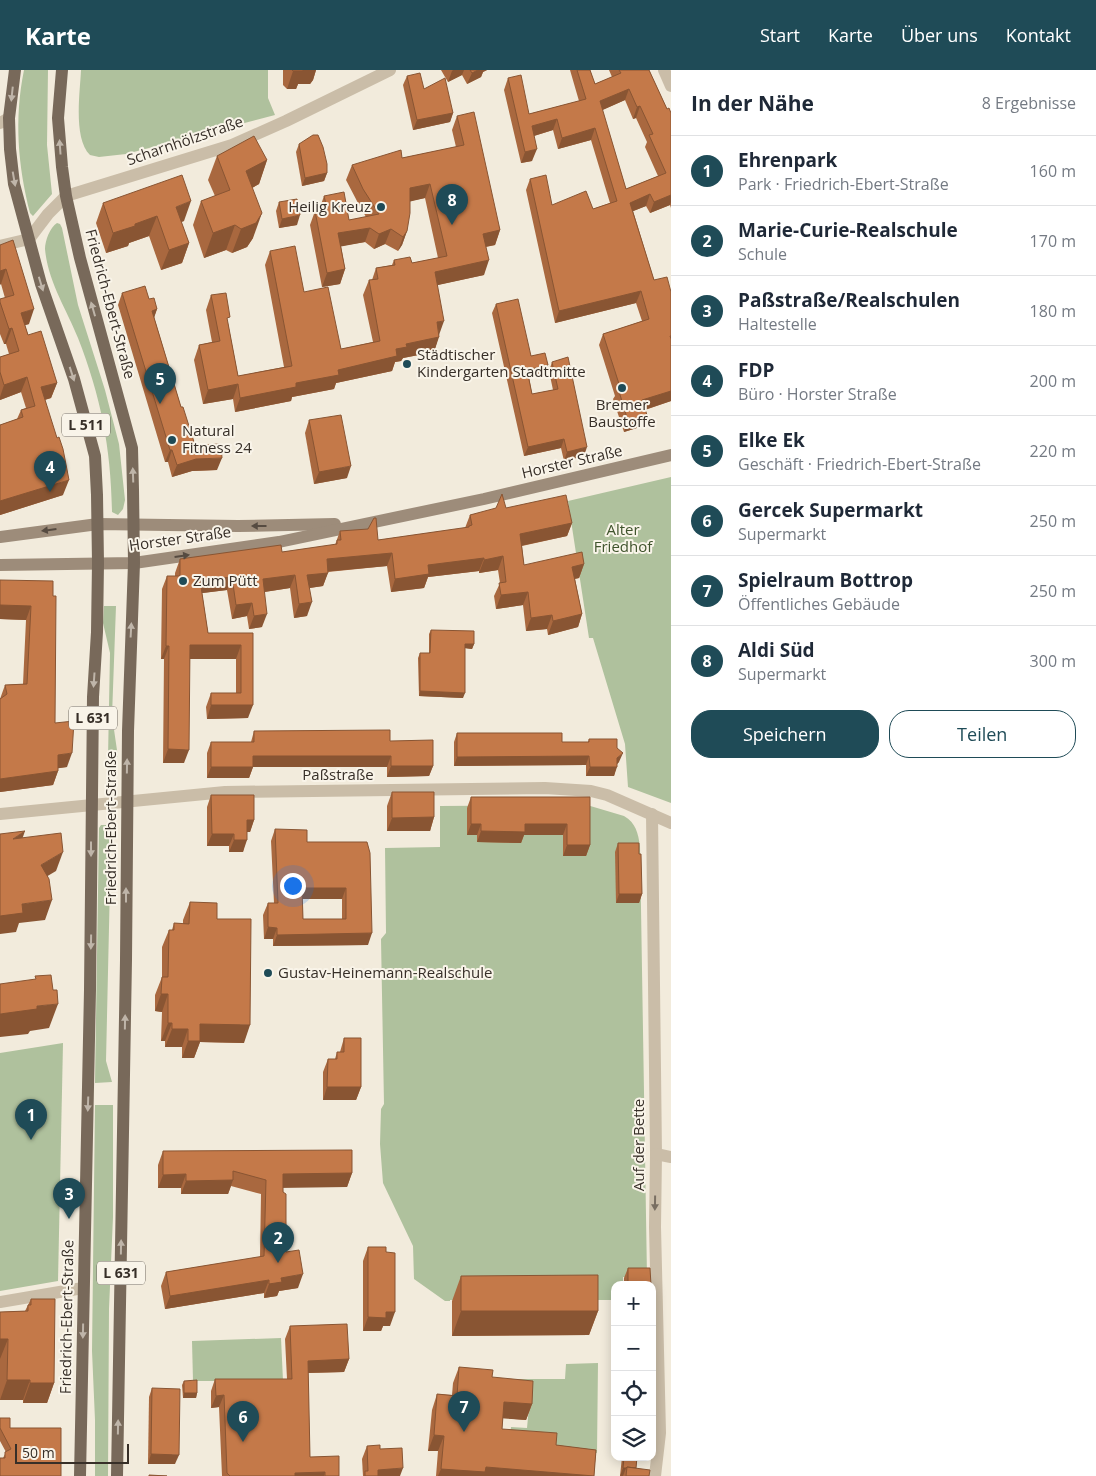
<!DOCTYPE html>
<html lang="de">
<head>
<meta charset="utf-8">
<style>
	body { margin:0; font-family:"Open Sans",sans-serif; background:#f6f6f7; color:#1f2937 }
	.controls { position:absolute; right:15px; bottom:15px; display:grid; overflow:hidden; border-radius:10px; box-shadow:0 2px 12px #0003 }
	.controls button { width:45px; height:45px; display:grid; place-items:center; padding:0; border:0; border-bottom:1px solid #e0e1e3; background:#fff; color:#1f2937; font:25px sans-serif }
	.scale { position:absolute; left:15px; bottom:12px; width:114px; box-sizing:border-box; padding-left:5px; border:2px solid #372f28; border-top:0; font-size:14px; line-height:18px; white-space:nowrap; color:#372f28; -webkit-text-stroke:4px #f9f4e9; paint-order:stroke }
	.you { position:absolute; left:292px; top:815px; width:18px; height:18px; margin:-12px; border:4px solid #fff; border-radius:50%; background:#1a73e8; box-shadow:0 0 0 8px #1a73e833 }
	.badge { display:grid; place-items:center; width:32px; height:32px; border-radius:50%; background:#1f4b57; color:#fff; font-size:16px; font-weight:700 }
	.pin { position:absolute; translate:-50% -41px; filter:drop-shadow(0 1px 2px #0008) }
	.pin::after { content:''; position:absolute; top:26px; width:18px; height:15px; background:inherit; clip-path:polygon(0 0,100% 0,50% 100%) }
	.list { margin:0; padding:0; list-style:none }
	h2 { display:flex; justify-content:space-between; align-items:center; height:65px; margin:0; padding:0 20px; font-size:21px }
	h2 small { font-size:16px; font-weight:400; color:#747a83 }
	.list li { display:grid; grid-template-columns:32px 1fr auto; gap:15px; align-items:center; box-sizing:border-box; height:70px; padding:0 20px; border-top:1px solid #e0e1e3 }
	.list b { display:block; font-size:19px; white-space:nowrap }
	.list p { margin:0; font-size:16px; white-space:nowrap; color:#747a83 }
	.list em { font-size:16px; font-style:normal; color:#747a83 }
	.actions { display:flex; gap:10px; padding:15px 20px }
	.actions a { flex:1; padding:11px 0; border:1px solid #1f4b57; border-radius:20px; text-align:center; font-size:18px; color:#1f4b57 }
	.actions .main { background:#1f4b57; color:#fff }
	.icon { flex:none; width:28px; height:28px; fill:none; stroke:currentColor; stroke-width:2; stroke-linecap:round; stroke-linejoin:round }
	.map { position:relative; flex:none; width:671px; height:1406px; overflow:hidden }
	header { display:flex; align-items:center; gap:30px; box-sizing:border-box; height:70px; padding:0 25px; background:#1f4b57; color:#fff }
	header strong { font-size:24px }
	nav { display:flex; gap:28px; margin-inline-start:auto; font-size:18px }
	main { display:flex }
	aside { flex:1; background:#fff }
	.map>svg:first-child { display:block }
	.green { fill:#afc19d }
	.lines { fill:none; stroke-linecap:round; stroke-linejoin:round }
	.minor { stroke:#cabda8; stroke-width:12 }
	.secondary { stroke:#9d8c7a; stroke-width:12 }
	.primary { stroke:#78695a; stroke-width:12 }
	.wall { fill:#a9683f; fill-rule:evenodd }
	.shaded-wall { fill:#895533 }
	.building { fill:#c47949; stroke:#895533; fill-rule:evenodd }
	.oneway { fill:#bfb5a9 }
	.oneway2 { fill:#564b41 }
	.oneway3 { fill:#796f62 }
	.poi-dot { fill:#1f4b57; stroke:#f9f4e9; stroke-width:2 }
	.labels { text-anchor:middle; stroke-width:4; stroke-linejoin:round; paint-order:stroke }
	.shield { fill:#f9f4e9; stroke:#716a62; stroke-width:1 }
	.shield-label { font-size:14px; font-weight:bold; fill:#372f28 }
	.street-label { font-size:15px; fill:#372f28; stroke:#f9f4e9 }
	.poi-label { font-size:15px; fill:#372f28; stroke:#f9f4e9; text-anchor:start }
	.park-label { font-size:15px; fill:#40542d; stroke:#f9f4e9 }
</style>
</head>
<body>
<header>
<strong>Karte</strong>
<nav><a>Start</a><a>Karte</a><a>Über uns</a><a>Kontakt</a></nav>
</header>
<main>
<div class="map">
<svg width="671" height="1406" viewBox="0 0 671 1406">
	<rect width="100%" height="100%" fill="#f2ebdc"/>
	<g class="green">
		<path d="M24,0H48L47,75L52,124L33,146L30,143C18,96 14,49 24,0Z"/>
		<path d="M81,0H268V28L275,45L126,84L99,87L90,85C73,68 80,23 81,0Z"/>
		<path d="M57,153L60,154L62,158L78,235L105,320L119,374L125,430L123,439L118,445L112,442C111,378 101,327 78,268C66,238 48,212 45,179C45,171 50,157 57,153Z"/>
		<polygon points="671,407 671,733 628,717 625,674 593,568 589,568 568,431"/>
		<polygon points="104,536 116,536 112,646 118,687 108,688 110,583 103,553"/>
		<path d="M587,735L624,746C636,753 638,763 640,776L647,1207H623V1215H615V1230H450V1231H445L414,1209L413,1176L383,1113L380,1074L381,1039L384,1034L381,869L386,863L385,778L440,777V736Z"/>
		<polygon points="101,755 107,755 111,769 106,991 112,1012 95,1013 99,758"/>
		<polygon points="63,973 58,1211 0,1221 0,983"/>
		<polygon points="95,1035 113,1035 113,1147 109,1239 108,1406 95,1406 95,1350 92,1281"/>
		<polygon points="281,1268 283,1311 193,1311 192,1271"/>
		<polygon points="598,1293 597,1383 557,1380 510,1368 511,1357 527,1358 530,1326 488,1309 565,1309 566,1294"/>
	</g>
	<g class="lines">
		<g class="minor">
			<polyline points="664,0 671,16"/>
			<polyline points="0,53 9,48"/>
			<polyline points="0,176 29,169 48,144 66,126 232,75 286,51 390,0"/>
			<polyline points="0,744 225,722 545,718 591,721 607,725 671,753"/>
			<polyline points="652,744 656,1084 655,1157 660,1363 655,1406"/>
			<polyline points="656,1084 671,1087"/>
			<polyline points="0,1232 83,1218"/>
		</g>
		<g class="secondary">
			<polyline points="0,467 98,454 238,456 335,454"/>
			<polyline points="0,495 134,493 279,472 484,429 671,385"/>
		</g>
		<g class="primary">
			<polyline points="15,0 9,48 10,79 14,114 41,214 74,309 95,386 97,425 98,493 97,562 93,627 90,920 80,1406"/>
			<polyline points="62,0 58,48 62,97 66,126 80,188 132,378 133,420 134,493 128,661 126,890 117,1406"/>
		</g>
	</g>
	<g class="wall">
		<polygon points="283,0 316,0 313,10 310,14 298,14 296,19 287,19 283,15"/>
		<polygon points="441,0 487,0 483,2 481,7 467,14 462,5 448,12"/>
		<path d="M570,0H590L595,14L612,7L609,0H649L667,39L671,43V138L670,135L650,143L646,136L633,141L654,210L671,222V331L645,340L643,356L624,362L613,329L615,326L599,275L603,264L642,251L636,233L555,253L526,120L530,109L552,135L593,139L610,133L591,70L558,79L553,60L534,66L532,91L521,93L504,20L508,8L529,44L579,31ZM625,30L633,49L636,48L647,72L645,77L658,106L626,119L602,40Z"/>
		<polygon points="407,6 453,43 450,52 413,60 403,15"/>
		<polygon points="457,46 500,160 495,175 486,177 484,205 437,215 439,265 434,282 403,288 401,291 395,292 392,301 336,313 334,319 292,327 291,331 235,342 233,329 203,334 194,290 199,275 212,272 206,240 211,225 228,253 238,306 284,297 265,195 270,181 304,222 341,279 373,272 363,225 369,210 372,210 376,198 392,195 394,190 412,193 438,188 425,128 410,131 407,161 402,175 398,181 385,174 374,179 365,172 341,176 345,199 340,214 322,217 310,155 315,141 319,140 324,126 349,150 366,147 358,133 346,110 352,95 402,88 456,77 452,60"/>
		<polygon points="299,74 327,103 324,111 302,116 296,82"/>
		<polygon points="217,86 267,90 259,114 252,118 253,168 247,177 232,183 226,180 204,188 193,155 201,131 215,126 208,110"/>
		<polygon points="279,132 297,155 279,158 276,141"/>
		<polygon points="103,133 184,151 181,152 189,173 182,193 161,200 149,166 129,173 128,176 106,183 96,153"/>
		<polygon points="0,175 29,254 25,255 28,265 57,313 51,328 45,330 63,425 0,445 0,355 17,349 21,340 26,338 21,322 0,330 0,287 9,284 6,274 4,274 0,264 0,229 5,228 1,214"/>
		<polygon points="122,223 149,229 157,239 154,247 181,337 195,375 217,400 192,401 172,407 168,392 165,392 118,235"/>
		<polygon points="496,234 531,286 545,304 529,307 532,324 553,320 549,301 552,292 584,386 564,391 561,378 524,386 492,243"/>
		<polygon points="309,350 347,408 314,414 305,363"/>
		<polygon points="506,438 572,453 567,466 522,476 524,495 584,494 579,508 575,509 582,544 578,557 548,565 547,559 526,561 523,535 496,539 494,526 500,513 498,500 479,503 479,501 428,507 424,518 391,522 387,496 328,502 323,516 309,518 307,546 294,548 290,518 264,522 262,557 249,559 247,546 232,549 227,520 202,523 208,563 253,563 248,648 207,649 206,637 211,623 236,623 236,589 190,589 184,693 163,693 164,589 161,589 162,519 167,506 175,506 175,503 180,489 282,482 335,475 340,461 378,470 465,458 470,445"/>
		<polygon points="0,510 53,526 55,653 67,697 58,698 58,701 53,715 0,722 0,629 5,615 23,614 26,550 0,549"/>
		<polygon points="431,560 474,574 472,579 465,578 463,628 419,626 418,588 420,583 429,583 429,564"/>
		<polygon points="254,661 390,671 433,696 429,706 387,707 387,697 253,697 249,708 207,708 207,683 211,672 251,672"/>
		<polygon points="457,663 562,672 588,672 589,669 617,678 619,692 617,694 614,706 586,706 586,695 454,696 454,672"/>
		<polygon points="392,722 434,747 430,761 387,761 387,736"/>
		<polygon points="211,725 254,750 250,762 247,762 243,782 229,782 229,776 207,776 207,737"/>
		<polygon points="471,727 590,727 590,775 586,786 563,786 563,765 524,765 521,773 477,772 477,765 467,765 467,738"/>
		<path d="M275,759L307,772H367L368,875L273,876V869H264L263,845L268,833H274L271,771ZM302,829H342V849H303Z"/>
		<polygon points="618,773 639,784 642,824 639,833 616,833 615,782"/>
		<polygon points="190,832 217,849 244,973 200,972 194,988 182,988 182,977 165,977 165,971 161,971 162,942 155,941 155,925 162,907 162,877 169,860 172,860 174,853 183,854 183,850"/>
		<polygon points="344,968 361,1017 356,1030 323,1030 323,1002 328,989 335,989 337,982 340,982"/>
		<polygon points="163,1081 352,1103 347,1117 283,1117 286,1182 298,1218 279,1221 277,1226 264,1228 264,1223 165,1239 161,1216 166,1202 260,1187 261,1124 231,1116 228,1124 181,1124 181,1118 158,1118 158,1095"/>
		<polygon points="368,1177 390,1256 383,1256 381,1261 363,1261 363,1191"/>
		<polygon points="628,1198 651,1215 624,1215 624,1208"/>
		<polygon points="461,1206 598,1241 589,1265 452,1266 452,1231"/>
		<polygon points="31,1229 54,1313 47,1333 23,1333 23,1330 0,1330 0,1242 25,1241"/>
		<polygon points="290,1256 349,1289 344,1302 308,1303 310,1387 339,1406 222,1406 219,1337 211,1338 211,1321 215,1309 287,1309 285,1269"/>
		<polygon points="459,1297 492,1307 532,1334 526,1350 503,1348 502,1359 556,1375 596,1380 594,1406 436,1406 438,1381 428,1381 432,1340 437,1324 452,1325 453,1313"/>
		<polygon points="184,1311 197,1323 196,1328 183,1328 182,1315"/>
		<polygon points="152,1318 175,1394 148,1394 149,1327"/>
		<polygon points="0,1348 10,1358 61,1406 3,1388 6,1382 0,1371"/>
		<polygon points="367,1376 380,1379 400,1406 363,1406 362,1389"/>
		<polygon points="622,1387 637,1387 636,1398 649,1406 620,1406"/>
	</g>
	<g class="shaded-wall">
		<polygon points="301,0 316,0 313,10 310,14 298,14 296,19 287,19 293,1"/>
		<polygon points="453,0 464,0 462,5 448,12 452,1"/>
		<polygon points="478,0 487,0 483,2 481,7 467,14 472,3"/>
		<polygon points="629,19 625,30 596,43 600,31"/>
		<polygon points="640,36 636,48 633,49 637,37"/>
		<polygon points="453,43 450,52 413,60 417,50"/>
		<polygon points="557,49 553,60 527,68 532,56"/>
		<polygon points="595,58 591,70 558,79 562,68"/>
		<polygon points="537,79 532,91 521,93 525,82"/>
		<polygon points="267,90 259,114 237,126 246,101"/>
		<polygon points="327,103 324,111 302,116 305,108"/>
		<polygon points="430,114 425,128 404,133 410,118"/>
		<polygon points="650,124 646,136 626,144 630,133"/>
		<polygon points="671,125 671,132 670,135 650,143 654,132"/>
		<polygon points="191,131 184,151 169,156 176,137"/>
		<polygon points="262,143 253,168 247,177 232,183 241,159"/>
		<polygon points="300,145 297,155 279,158 282,149"/>
		<polygon points="157,146 149,166 129,173 128,176 106,183 113,163 135,154"/>
		<polygon points="235,155 226,180 204,188 213,163"/>
		<polygon points="370,158 365,172 333,178 338,163"/>
		<polygon points="391,159 385,174 374,179 379,164"/>
		<polygon points="500,160 495,175 478,178 483,164"/>
		<polygon points="407,161 402,175 398,181 403,167"/>
		<polygon points="189,173 182,193 161,200 169,180"/>
		<polygon points="489,190 484,205 429,217 435,202"/>
		<polygon points="6,199 1,214 0,215 0,201"/>
		<polygon points="345,199 340,214 322,217 327,203"/>
		<polygon points="641,221 636,233 555,253 559,241"/>
		<polygon points="34,239 29,254 15,258 21,243"/>
		<polygon points="157,239 153,251 152,241"/>
		<polygon points="444,251 439,265 437,252"/>
		<polygon points="12,258 6,274 4,274 9,259"/>
		<polygon points="439,267 434,282 403,288 401,291 395,292 392,301 336,313 334,319 292,327 291,331 235,342 240,328 296,313 338,300 396,279 406,274"/>
		<polygon points="548,295 545,304 524,308 527,300"/>
		<polygon points="27,307 21,322 0,330 0,327 4,315"/>
		<polygon points="57,313 51,328 36,332 41,317"/>
		<polygon points="238,314 233,329 203,334 208,320"/>
		<polygon points="671,321 671,331 638,342 642,330"/>
		<polygon points="647,345 643,356 624,362 628,351"/>
		<polygon points="564,369 561,378 524,386 528,377"/>
		<polygon points="587,377 584,386 564,391 567,382"/>
		<polygon points="170,380 172,380 168,392 165,392"/>
		<polygon points="222,388 217,400 192,401 172,407 177,395 196,389"/>
		<polygon points="351,396 347,408 314,414 319,402"/>
		<polygon points="69,410 63,425 0,445 0,431"/>
		<polygon points="572,453 567,466 515,477 520,464"/>
		<polygon points="392,483 387,496 322,502 327,489"/>
		<polygon points="503,486 498,500 479,503 484,490"/>
		<polygon points="484,488 479,501 428,507 424,518 391,522 395,509 428,495"/>
		<polygon points="584,494 579,508 567,510 572,497"/>
		<polygon points="328,503 323,516 303,519 307,505"/>
		<polygon points="295,505 290,518 258,523 263,509"/>
		<polygon points="232,507 227,520 195,524 200,510"/>
		<polygon points="528,522 523,535 496,539 501,525"/>
		<polygon points="312,532 307,546 294,548 299,534"/>
		<polygon points="252,533 247,546 232,549 236,535"/>
		<polygon points="0,535 31,536 26,550 0,549"/>
		<polygon points="267,544 262,557 249,559 254,546"/>
		<polygon points="582,544 578,557 548,565 553,551"/>
		<polygon points="552,545 547,559 526,561 531,548"/>
		<polygon points="465,574 474,574 472,579 464,578"/>
		<polygon points="190,575 241,575 236,589 185,589"/>
		<polygon points="166,576 169,576 164,589 161,589"/>
		<polygon points="420,621 465,623 463,628 419,626"/>
		<polygon points="211,635 253,635 248,648 207,649"/>
		<polygon points="168,679 189,680 184,693 163,693"/>
		<polygon points="72,683 67,697 53,699 58,685"/>
		<polygon points="623,683 619,692 614,697 617,697 614,706 586,706 590,697 617,688"/>
		<polygon points="253,686 391,686 387,697 253,697 249,708 207,708 211,697"/>
		<polygon points="589,686 586,695 454,696 457,687"/>
		<polygon points="391,696 433,696 429,706 387,707"/>
		<polygon points="58,701 53,715 0,722 0,709"/>
		<polygon points="434,747 430,761 387,761 392,748"/>
		<polygon points="247,750 254,750 250,762 242,762"/>
		<polygon points="471,754 481,754 477,765 467,765"/>
		<polygon points="525,754 567,754 563,765 524,765 521,773 477,772 481,761"/>
		<polygon points="25,761 18,781 13,769"/>
		<polygon points="212,764 234,764 229,776 207,776"/>
		<polygon points="234,770 247,770 243,782 229,782"/>
		<polygon points="567,775 590,775 586,786 563,786"/>
		<polygon points="63,782 56,801 34,814 41,795"/>
		<polygon points="302,818 346,818 342,829 298,829"/>
		<polygon points="619,824 642,824 639,833 616,833"/>
		<polygon points="52,830 45,850 19,853 16,862 0,864 0,846 22,834"/>
		<polygon points="268,857 277,858 273,869 264,869"/>
		<polygon points="372,863 368,875 273,876 277,865"/>
		<polygon points="161,924 168,924 162,942 155,941"/>
		<polygon points="58,934 49,958 30,961 28,964 0,967 0,944 37,936"/>
		<polygon points="168,953 172,953 165,971 161,971"/>
		<polygon points="200,954 250,955 244,973 200,972 194,988 182,988 188,971"/>
		<polygon points="172,959 188,959 182,977 165,977"/>
		<polygon points="327,1017 361,1017 356,1030 323,1030"/>
		<polygon points="352,1103 347,1117 278,1118 283,1104"/>
		<polygon points="186,1104 181,1118 158,1118 163,1105"/>
		<polygon points="233,1110 228,1124 181,1124 186,1111"/>
		<polygon points="303,1204 298,1218 279,1221 277,1226 264,1228 269,1214 281,1208"/>
		<polygon points="269,1210 264,1223 165,1239 170,1226"/>
		<polygon points="461,1241 598,1241 589,1265 452,1266"/>
		<polygon points="386,1242 395,1242 390,1256 383,1256 381,1261 363,1261 368,1247"/>
		<polygon points="0,1269 8,1269 0,1289"/>
		<polygon points="349,1289 344,1302 303,1303 308,1291"/>
		<polygon points="7,1310 30,1310 23,1330 0,1330"/>
		<polygon points="30,1313 54,1313 47,1333 23,1333"/>
		<polygon points="184,1323 197,1323 196,1328 183,1328"/>
		<polygon points="224,1325 219,1337 211,1338 216,1326"/>
		<polygon points="504,1332 532,1334 526,1350 498,1348"/>
		<polygon points="434,1365 444,1366 438,1381 428,1381"/>
		<polygon points="151,1384 179,1385 175,1394 148,1394"/>
		<polygon points="486,1397 594,1406 438,1406 441,1399"/>
		<polygon points="403,1398 400,1406 376,1406 378,1400"/>
		<polygon points="623,1398 626,1398 623,1406 620,1406"/>
		<polygon points="325,1402 324,1406 294,1406 295,1403"/>
	</g>
	<g class="building">
		<polygon points="292,0 303,0 303,1 293,1"/>
		<polygon points="470,0 478,0 472,3"/>
		<path d="M577,0H590L595,14L621,3L619,0H649L667,39L669,38L671,43V125L654,132L650,124L630,133L654,210L667,207L671,222V266H670L671,269V321L642,330L647,345L628,351L618,318L620,317L603,264L649,249L641,221L559,241L530,109L546,105L552,135L586,121L593,139L617,131L595,58L562,68L557,49L532,56L537,79L525,82L508,8L521,5L529,44L586,29ZM629,19L637,37L640,36L653,64L649,65L666,103L626,119L600,31Z"/>
		<polygon points="420,3 424,19 445,8 453,43 417,50 407,6"/>
		<polygon points="474,42 500,160 483,164 489,190 435,202 444,251 437,252 439,267 406,274 407,277 396,279 397,286 338,300 339,305 296,313 296,317 240,328 238,314 208,320 199,275 220,271 211,225 226,223 230,247 227,248 238,306 292,296 270,181 295,176 304,222 328,217 341,279 380,271 369,210 378,209 376,198 395,195 394,190 410,187 412,193 447,186 430,114 410,118 410,143 407,161 403,167 391,159 379,164 370,158 338,163 345,199 327,203 315,141 327,138 324,126 344,122 349,150 379,144 363,119 352,95 401,80 402,88 464,75 457,46"/>
		<polygon points="313,65 318,65 323,77 327,94 327,103 305,108 299,74"/>
		<polygon points="254,66 267,90 246,101 262,143 256,153 241,159 235,155 213,163 201,131 230,120 217,86"/>
		<polygon points="182,105 191,131 176,137 189,173 169,180 157,146 135,154 135,156 113,163 103,133"/>
		<polygon points="297,129 300,145 282,149 279,132"/>
		<polygon points="13,170 34,239 21,243 28,265 41,261 57,313 41,317 57,368 59,367 63,379 69,410 0,431 0,355 23,347 21,340 35,336 27,307 4,315 0,302 0,287 19,281 12,258 9,259 0,232 0,229 14,225 6,199 0,201 0,175"/>
		<polygon points="145,216 149,229 154,228 157,239 152,241 181,337 183,337 195,375 221,374 222,388 196,389 177,395 172,380 170,380 122,223"/>
		<polygon points="518,229 531,286 545,283 548,295 527,300 532,324 558,319 552,292 568,287 587,377 567,382 564,369 528,377 496,234"/>
		<polygon points="341,345 351,396 319,402 309,350"/>
		<polygon points="502,424 506,438 566,425 572,453 520,464 524,495 582,482 584,494 572,497 582,544 553,551 552,545 531,548 528,522 501,525 499,513 506,512 503,486 484,490 484,488 428,495 429,504 395,509 392,483 327,489 328,503 307,505 312,532 299,534 295,505 263,509 267,544 254,546 252,533 236,535 232,507 200,510 208,563 253,563 253,635 211,635 211,623 241,623 241,575 190,575 189,680 168,679 169,576 166,576 167,506 180,506 180,489 281,475 282,482 337,474 337,470 341,470 340,461 368,459 374,448 376,448 378,470 469,457 469,456 472,455 470,445 496,438"/>
		<polygon points="0,510 53,511 53,526 56,526 55,653 74,651 72,683 58,685 58,701 0,709 0,629 7,624 5,615 27,614 31,536 0,535"/>
		<polygon points="431,560 474,561 474,574 465,574 465,623 420,621 420,583 430,583"/>
		<polygon points="390,660 390,671 433,670 433,696 391,696 391,686 253,686 253,697 211,697 211,672 254,672 254,661"/>
		<polygon points="457,663 562,663 562,672 589,672 589,669 617,669 617,678 623,683 617,688 617,697 590,697 589,686 457,687"/>
		<polygon points="392,722 434,722 434,747 392,748"/>
		<polygon points="211,725 254,725 254,750 247,750 247,770 234,770 234,764 212,764"/>
		<polygon points="471,727 590,727 590,775 567,775 567,754 525,754 525,762 481,761 481,754 471,754"/>
		<path d="M275,759L307,760V772H367L370,783L372,863L277,865V858L268,857V833H278ZM302,818H346V849H303Z"/>
		<polygon points="25,761 13,769 61,763 63,782 41,795 49,809 52,830 22,834 23,843 0,846 0,764"/>
		<polygon points="618,773 639,773 639,784 641,784 642,824 619,824"/>
		<polygon points="190,832 217,833 217,849 251,849 250,955 200,954 200,971 188,971 188,959 172,959 172,953 168,953 168,924 161,924 162,907 168,907 169,860 174,860 174,853 189,854"/>
		<polygon points="51,905 53,920 57,920 58,934 37,936 37,939 0,944 0,914 36,909 35,906"/>
		<polygon points="344,968 361,968 361,1017 327,1017 328,989 337,989 337,982 344,982"/>
		<polygon points="352,1080 352,1103 283,1104 283,1122 286,1124 286,1182 299,1180 303,1204 281,1208 282,1212 269,1214 269,1210 170,1226 166,1202 264,1186 266,1110 233,1101 233,1110 186,1111 186,1104 163,1105 163,1081"/>
		<polygon points="368,1177 386,1177 386,1182 395,1183 395,1242 386,1242 386,1248 368,1247"/>
		<polygon points="628,1198 650,1198 651,1215 628,1215"/>
		<polygon points="598,1205 598,1241 461,1241 461,1206"/>
		<polygon points="31,1229 55,1229 54,1313 30,1313 30,1310 7,1310 8,1269 0,1269 0,1242 28,1241 28,1235 31,1235"/>
		<polygon points="347,1254 349,1289 308,1291 310,1387 339,1386 339,1406 325,1406 325,1402 295,1403 295,1406 230,1406 227,1403 224,1325 216,1326 215,1309 292,1309 290,1256"/>
		<polygon points="459,1297 493,1300 492,1307 533,1311 532,1334 504,1332 502,1359 557,1363 556,1375 596,1380 594,1406 486,1397 485,1402 441,1399 444,1366 434,1365 437,1324 457,1326"/>
		<polygon points="197,1310 197,1323 184,1323 184,1311"/>
		<polygon points="152,1318 180,1319 179,1385 151,1384"/>
		<polygon points="0,1348 10,1348 10,1358 61,1358 61,1406 0,1406 0,1388 5,1388 5,1382 11,1379 0,1358"/>
		<polygon points="380,1375 380,1379 402,1378 403,1398 378,1400 378,1406 365,1406 365,1401 368,1401 367,1376"/>
		<polygon points="624,1387 637,1387 636,1398 627,1397 626,1398 623,1398"/>
		<polygon points="627,1397 650,1400 649,1406 626,1406"/>
		<polygon points="149,1405 167,1406 149,1406"/>
	</g>
	<defs><path id="oneway-solid" d="M-6-.8H1V-3.2L6.5 0L1 3.2V.8H-6Z" transform="scale(1.25)"/></defs>
	<g class="oneway">
		<use href="#oneway-solid" transform="translate(12 24) rotate(96)"/>
		<use href="#oneway-solid" transform="translate(60 77) rotate(-94)"/>
		<use href="#oneway-solid" transform="translate(14 109) rotate(80)"/>
		<use href="#oneway-solid" transform="translate(41 214) rotate(73)"/>
		<use href="#oneway-solid" transform="translate(93 239) rotate(-106)"/>
		<use href="#oneway-solid" transform="translate(72 304) rotate(72)"/>
		<use href="#oneway-solid" transform="translate(133 405) rotate(-92)"/>
		<use href="#oneway-solid" transform="translate(131 560) rotate(-87)"/>
		<use href="#oneway-solid" transform="translate(94 610) rotate(94)"/>
		<use href="#oneway-solid" transform="translate(127 696) rotate(-89)"/>
		<use href="#oneway-solid" transform="translate(91 779) rotate(90)"/>
		<use href="#oneway-solid" transform="translate(126 825) rotate(-90)"/>
		<use href="#oneway-solid" transform="translate(91 872) rotate(91)"/>
		<use href="#oneway-solid" transform="translate(125 952) rotate(-89)"/>
		<use href="#oneway-solid" transform="translate(88 1034) rotate(92)"/>
		<use href="#oneway-solid" transform="translate(121 1177) rotate(-89)"/>
		<use href="#oneway-solid" transform="translate(83 1261) rotate(91)"/>
		<use href="#oneway-solid" transform="translate(118 1357) rotate(-89)"/>
	</g>
	<g class="oneway2">
		<use href="#oneway-solid" transform="translate(259 456) rotate(180)"/>
		<use href="#oneway-solid" transform="translate(49 460) rotate(173)"/>
		<use href="#oneway-solid" transform="translate(182 486) rotate(-8)"/>
	</g>
	<use class="oneway3" href="#oneway-solid" transform="translate(655 1133) rotate(91)"/>
	<g class="poi-dot">
		<circle cx="381" cy="137" r="5"/>
		<circle cx="407" cy="294" r="5"/>
		<circle cx="622" cy="318" r="5"/>
		<circle cx="172" cy="370" r="5"/>
		<circle cx="183" cy="511" r="5"/>
		<circle cx="268" cy="903" r="5"/>
	</g>
	<g class="labels">
		<g class="shield">
			<rect x="62" y="343.5" width="48" height="23" rx="4"/>
			<rect x="69" y="636.5" width="48" height="23" rx="4"/>
			<rect x="97" y="1191.5" width="48" height="23" rx="4"/>
		</g>
		<g class="shield-label">
			<text x="86" y="360">L 511</text>
			<text x="93" y="653">L 631</text>
			<text x="121" y="1208">L 631</text>
		</g>
		<g class="street-label">
			<text transform="translate(185 71) rotate(-19)" y="5">Scharnhölzstraße</text>
			<text transform="translate(110 234) rotate(75)" y="5">Friedrich-Ebert-Straße</text>
			<text transform="translate(572 392) rotate(-13)" y="5">Horster Straße</text>
			<text transform="translate(180 469) rotate(-8)" y="5">Horster Straße</text>
			<text x="338" y="710">Paßstraße</text>
			<text transform="translate(111 758) rotate(-90)" y="5">Friedrich-Ebert-Straße</text>
			<text transform="translate(639 1075) rotate(-90)" y="5">Auf der Bette</text>
			<text transform="translate(67 1247) rotate(-89)" y="5">Friedrich-Ebert-Straße</text>
		</g>
		<g class="poi-label">
			<text x="371" y="142" text-anchor="end">Heilig Kreuz</text>
			<text x="417" y="290">Städtischer<tspan x="417" dy="17">Kindergarten Stadtmitte</tspan></text>
			<text x="622" y="340" text-anchor="middle">Bremer<tspan x="622" dy="17">Baustoffe</tspan></text>
			<text x="182" y="366">Natural<tspan x="182" dy="17">Fitness 24</tspan></text>
			<text x="193" y="516">Zum Pütt</text>
			<text x="278" y="908">Gustav-Heinemann-Realschule</text>
		</g>
		<g class="park-label">
			<text x="623" y="465">Alter<tspan x="623" dy="17">Friedhof</tspan></text>
		</g>
	</g>
</svg>
<div class="controls">
<button>+</button>
<button>−</button>
<button><svg class="icon" aria-label="locate" viewBox="0 0 24 24"><circle cx="12" cy="12" r="6"/><path d="M12 2v4M12 18v4M2 12h4M18 12h4"/></svg></button>
<button><svg class="icon" aria-label="layers" viewBox="0 0 24 24"><path d="M12 4l9 5-9 5-9-5zM3 14l9 5 9-5"/></svg></button>
</div>
<div class="scale">50 m</div>
<div class="you"></div>
<div class="pin badge" style="left:31px;top:1070px">1</div>
<div class="pin badge" style="left:278px;top:1193px">2</div>
<div class="pin badge" style="left:69px;top:1149px">3</div>
<div class="pin badge" style="left:50px;top:422px">4</div>
<div class="pin badge" style="left:160px;top:334px">5</div>
<div class="pin badge" style="left:243px;top:1372px">6</div>
<div class="pin badge" style="left:464px;top:1362px">7</div>
<div class="pin badge" style="left:452px;top:155px">8</div>
</div>
<aside>
<h2>In der Nähe<small>8 Ergebnisse</small></h2>
<ul class="list">
<li><span class="badge">1</span><div><b>Ehrenpark</b><p>Park · Friedrich-Ebert-Straße</p></div><em>160 m</em></li>
<li><span class="badge">2</span><div><b>Marie-Curie-Realschule</b><p>Schule</p></div><em>170 m</em></li>
<li><span class="badge">3</span><div><b>Paßstraße/Realschulen</b><p>Haltestelle</p></div><em>180 m</em></li>
<li><span class="badge">4</span><div><b>FDP</b><p>Büro · Horster Straße</p></div><em>200 m</em></li>
<li><span class="badge">5</span><div><b>Elke Ek</b><p>Geschäft · Friedrich-Ebert-Straße</p></div><em>220 m</em></li>
<li><span class="badge">6</span><div><b>Gercek Supermarkt</b><p>Supermarkt</p></div><em>250 m</em></li>
<li><span class="badge">7</span><div><b>Spielraum Bottrop</b><p>Öffentliches Gebäude</p></div><em>250 m</em></li>
<li><span class="badge">8</span><div><b>Aldi Süd</b><p>Supermarkt</p></div><em>300 m</em></li>
</ul>
<div class="actions"><a class="main">Speichern</a><a>Teilen</a></div>
</aside>
</main>
</body>
</html>
